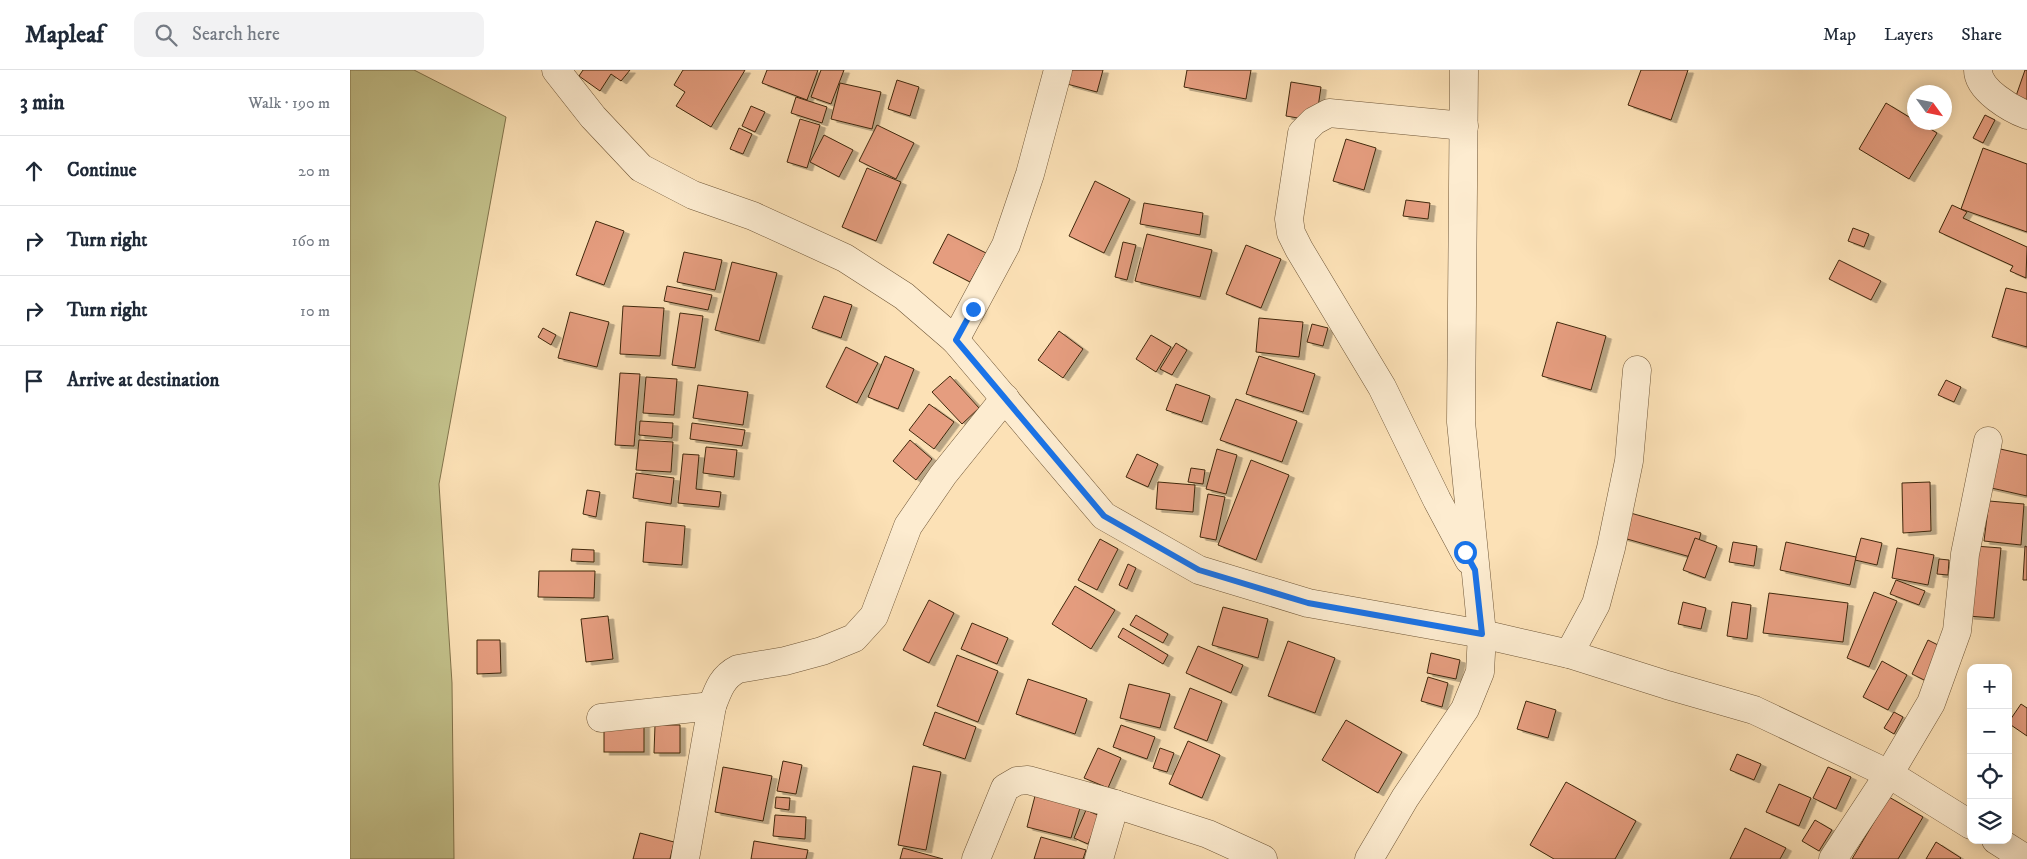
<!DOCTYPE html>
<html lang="en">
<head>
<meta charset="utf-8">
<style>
	body { margin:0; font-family:"IM FELL DW Pica",serif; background:#f2f2f3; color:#1f2937 }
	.controls { position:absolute; right:15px; bottom:15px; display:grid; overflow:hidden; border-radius:10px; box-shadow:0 2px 12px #0003 }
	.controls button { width:45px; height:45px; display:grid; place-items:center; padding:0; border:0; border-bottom:1px solid #e0e1e3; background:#fff; color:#1f2937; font:25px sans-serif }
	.compass { position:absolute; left:1557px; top:15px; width:45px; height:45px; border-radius:50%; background:#fff; box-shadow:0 2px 12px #0003; rotate:123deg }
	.stop { position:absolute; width:15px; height:15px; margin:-11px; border:4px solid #1a73e8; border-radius:50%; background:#fff }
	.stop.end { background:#1a73e8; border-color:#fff; box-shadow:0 1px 5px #0008 }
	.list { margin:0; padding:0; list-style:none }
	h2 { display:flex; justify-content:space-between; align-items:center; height:65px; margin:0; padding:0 20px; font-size:21px }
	h2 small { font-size:16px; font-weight:400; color:#747a83 }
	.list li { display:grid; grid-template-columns:32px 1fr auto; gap:15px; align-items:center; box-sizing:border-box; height:70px; padding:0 20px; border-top:1px solid #e0e1e3 }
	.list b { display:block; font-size:19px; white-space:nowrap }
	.list em { font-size:16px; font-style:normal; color:#747a83 }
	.icon { flex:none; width:28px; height:28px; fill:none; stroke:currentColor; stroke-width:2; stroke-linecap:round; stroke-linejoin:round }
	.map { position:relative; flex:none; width:1677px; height:789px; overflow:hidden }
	header { display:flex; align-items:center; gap:30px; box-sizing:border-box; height:70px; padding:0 25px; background:#fff; border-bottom:1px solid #e0e1e3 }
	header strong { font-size:24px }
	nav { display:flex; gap:28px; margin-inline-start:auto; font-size:18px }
	.search { width:350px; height:45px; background:#f2f2f3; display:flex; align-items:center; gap:12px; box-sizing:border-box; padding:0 18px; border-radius:10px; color:#747a83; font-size:19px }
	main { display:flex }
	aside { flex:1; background:#fff }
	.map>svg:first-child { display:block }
	.green { fill:#c3c18b; stroke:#82744c }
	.building { fill:#e59d7f; stroke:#40280d; filter:url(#shadow) }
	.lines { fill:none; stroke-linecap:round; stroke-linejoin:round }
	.minor-casing { stroke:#6f5637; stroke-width:29 }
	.minor { stroke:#fdecd0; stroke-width:28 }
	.route { stroke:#1a73e8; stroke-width:6 }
</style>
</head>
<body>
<header>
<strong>Mapleaf</strong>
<div class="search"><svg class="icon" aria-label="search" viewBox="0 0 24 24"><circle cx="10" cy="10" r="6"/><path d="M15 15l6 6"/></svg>Search here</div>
<nav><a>Map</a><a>Layers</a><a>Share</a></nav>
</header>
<main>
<aside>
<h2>3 min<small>Walk · 190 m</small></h2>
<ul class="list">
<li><svg class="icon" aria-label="ahead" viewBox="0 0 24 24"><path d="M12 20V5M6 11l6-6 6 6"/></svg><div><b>Continue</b></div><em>20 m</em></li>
<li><svg class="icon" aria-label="right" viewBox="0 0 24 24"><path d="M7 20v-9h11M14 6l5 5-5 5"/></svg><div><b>Turn right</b></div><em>160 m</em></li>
<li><svg class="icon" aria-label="right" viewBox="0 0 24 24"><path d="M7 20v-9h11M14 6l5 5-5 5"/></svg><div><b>Turn right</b></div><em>10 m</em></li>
<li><svg class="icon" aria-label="arrive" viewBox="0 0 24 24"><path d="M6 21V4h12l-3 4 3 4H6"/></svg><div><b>Arrive at destination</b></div></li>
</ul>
</aside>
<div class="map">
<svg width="1677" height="789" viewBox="0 0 1677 789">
	<defs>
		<filter id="shadow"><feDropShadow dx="5.5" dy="3" stdDeviation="0" flood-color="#0004"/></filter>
	</defs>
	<rect width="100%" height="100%" fill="#fce1b6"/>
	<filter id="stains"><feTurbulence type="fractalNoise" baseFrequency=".004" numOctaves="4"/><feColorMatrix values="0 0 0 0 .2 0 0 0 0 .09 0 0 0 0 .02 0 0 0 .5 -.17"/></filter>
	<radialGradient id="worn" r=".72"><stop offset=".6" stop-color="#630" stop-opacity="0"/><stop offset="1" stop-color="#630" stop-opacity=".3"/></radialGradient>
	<polygon class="green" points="0,0 64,0 156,47 89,414 102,613 104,789 0,789"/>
	<g class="building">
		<polygon points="233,0 280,0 271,11 261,4 250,21 229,6"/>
		<polygon points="333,0 395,0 361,57 326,36 335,22 324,15"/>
		<polygon points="417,0 468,0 457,30 412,13"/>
		<polygon points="471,0 494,0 481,34 461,27"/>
		<polygon points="721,0 753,0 747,22 717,14"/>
		<polygon points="837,0 901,0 896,29 834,17"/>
		<polygon points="1291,0 1338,0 1321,50 1278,35"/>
		<polygon points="1675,0 1677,0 1677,33 1665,29"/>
		<polygon points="547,10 569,17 560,46 538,39"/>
		<polygon points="941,12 971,17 966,51 936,46"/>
		<polygon points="490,13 531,22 522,59 481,49"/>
		<polygon points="446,27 477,37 472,53 441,43"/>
		<polygon points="1536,33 1564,50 1564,52 1569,52 1587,63 1559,109 1509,79"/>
		<polygon points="401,36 415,42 405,62 392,56"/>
		<polygon points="1635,45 1645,50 1633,73 1623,68"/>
		<polygon points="450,49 470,55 457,98 437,92"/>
		<polygon points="527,55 564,73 546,109 509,91"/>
		<polygon points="389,58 402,64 393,84 380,79"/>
		<polygon points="474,65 503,80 489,107 460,92"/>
		<polygon points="996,69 1026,78 1014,120 983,111"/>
		<polygon points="1633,78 1677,94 1677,162 1611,139"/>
		<polygon points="517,98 551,112 526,171 492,157"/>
		<polygon points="745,111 780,129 754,183 719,166"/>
		<polygon points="1056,130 1080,133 1078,149 1053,146"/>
		<polygon points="794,133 853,143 850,165 790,154"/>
		<polygon points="1602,135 1617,142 1613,148 1677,177 1676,208 1660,201 1663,196 1589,162"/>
		<polygon points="246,151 274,161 254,215 226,205"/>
		<polygon points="1503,158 1519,164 1514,177 1498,171"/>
		<polygon points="598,164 636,183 620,212 583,193"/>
		<polygon points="797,164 862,180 850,227 785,211"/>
		<polygon points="773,172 786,175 777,210 765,207"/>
		<polygon points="896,175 931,189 911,238 876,224"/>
		<polygon points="334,182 372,190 365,220 327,212"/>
		<polygon points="1489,190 1531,211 1521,230 1479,209"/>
		<polygon points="382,192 427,203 409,271 365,260"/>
		<polygon points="317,216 362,225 358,240 314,231"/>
		<polygon points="1656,218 1677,223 1677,277 1642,267"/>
		<polygon points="474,226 502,235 491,268 462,258"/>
		<polygon points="273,236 314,238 310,286 270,284"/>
		<polygon points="220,242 259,252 247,297 208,288"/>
		<polygon points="330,243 353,246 345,298 322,295"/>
		<polygon points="909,248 953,252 949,287 906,282"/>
		<polygon points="1207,252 1256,266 1241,320 1192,306"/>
		<polygon points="962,254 978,258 973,276 957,272"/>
		<polygon points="193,258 206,265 201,275 188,267"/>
		<polygon points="709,261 733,279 713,308 688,290"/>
		<polygon points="801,265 821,277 806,302 786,289"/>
		<polygon points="826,273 837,280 822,305 810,299"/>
		<polygon points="496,277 528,293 507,333 476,317"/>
		<polygon points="535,286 564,299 548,339 518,327"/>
		<polygon points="909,286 965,304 953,342 896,324"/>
		<polygon points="270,303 290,304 284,376 265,375"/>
		<polygon points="600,306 629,338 612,354 582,322"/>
		<polygon points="296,307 327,309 324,345 293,343"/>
		<polygon points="1596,310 1611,317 1604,332 1588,325"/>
		<polygon points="826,314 860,326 852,352 816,340"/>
		<polygon points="348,315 398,322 393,355 343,348"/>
		<polygon points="886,329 947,351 932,392 870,370"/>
		<polygon points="579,334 604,352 584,379 559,360"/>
		<polygon points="290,351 323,353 322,368 289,365"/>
		<polygon points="342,353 395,360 392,376 340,369"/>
		<polygon points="289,370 323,372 321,402 286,400"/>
		<polygon points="560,370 582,389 566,410 543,391"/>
		<polygon points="356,377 387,380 384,407 353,403"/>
		<polygon points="1646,378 1677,385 1677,426 1637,417"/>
		<polygon points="867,379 887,385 876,424 856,419"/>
		<polygon points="333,384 349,385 346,419 371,422 369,437 328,433"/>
		<polygon points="787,384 808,394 798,417 776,407"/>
		<polygon points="901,390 939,405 906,490 868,475"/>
		<polygon points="841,398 855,400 853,414 838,412"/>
		<polygon points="286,403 324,408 321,434 283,428"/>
		<polygon points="808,412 845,415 843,442 806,439"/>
		<polygon points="1580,412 1581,461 1553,463 1552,413"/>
		<polygon points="237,420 250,422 246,447 233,444"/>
		<polygon points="858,424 875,427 866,470 850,467"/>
		<polygon points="1639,431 1674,434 1671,475 1634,471"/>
		<polygon points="1277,442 1351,463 1344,488 1270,467"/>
		<polygon points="296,452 335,456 332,495 293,492"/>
		<polygon points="1345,468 1367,476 1355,508 1333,500"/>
		<polygon points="1511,468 1532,473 1527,495 1505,490"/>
		<polygon points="750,469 768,479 747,520 728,510"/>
		<polygon points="1383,472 1407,476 1404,496 1379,492"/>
		<polygon points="1436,472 1506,487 1500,515 1430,500"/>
		<polygon points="1625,476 1651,478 1644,548 1618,546"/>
		<polygon points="1675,476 1677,477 1677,510 1673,510"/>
		<polygon points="1547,478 1584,485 1578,515 1542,508"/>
		<polygon points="222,479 244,480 244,492 221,491"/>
		<polygon points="1589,489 1599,490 1598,505 1587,504"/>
		<polygon points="778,494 786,498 777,519 769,515"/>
		<polygon points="189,501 245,501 244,528 188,527"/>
		<polygon points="1546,510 1575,521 1569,535 1540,524"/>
		<polygon points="725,516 765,540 741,579 702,554"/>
		<polygon points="1524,522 1547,531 1519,597 1497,588"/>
		<polygon points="1419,523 1498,533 1493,572 1413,563"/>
		<polygon points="579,530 604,543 579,593 553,580"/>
		<polygon points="1333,532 1356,538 1351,559 1328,554"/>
		<polygon points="1382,532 1401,535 1397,569 1377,566"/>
		<polygon points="873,537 918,549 908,588 862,575"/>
		<polygon points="786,545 818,564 813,573 780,555"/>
		<polygon points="258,546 263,589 236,592 231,549"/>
		<polygon points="622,553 658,568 647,594 611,579"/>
		<polygon points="773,558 818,585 813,594 768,567"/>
		<polygon points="127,570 150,570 151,603 127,604"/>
		<polygon points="1578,570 1594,578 1578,612 1562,604"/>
		<polygon points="938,571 985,588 965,643 918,626"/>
		<polygon points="848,576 893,595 881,623 836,603"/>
		<polygon points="1081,583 1110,590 1106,609 1077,603"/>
		<polygon points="607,585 648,601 628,652 587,636"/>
		<polygon points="1532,591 1557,605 1538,640 1513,627"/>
		<polygon points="1078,607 1098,613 1092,637 1071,631"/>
		<polygon points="678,609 737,629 725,664 666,644"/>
		<polygon points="779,614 820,624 810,658 770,648"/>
		<polygon points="840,618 872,631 857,671 824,658"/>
		<polygon points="1176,631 1206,640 1198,668 1167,659"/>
		<polygon points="1671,634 1677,638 1677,666 1658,653"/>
		<polygon points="585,642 626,657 615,689 573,675"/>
		<polygon points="1544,642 1553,647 1544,664 1534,658"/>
		<polygon points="996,650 1052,682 1028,723 972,690"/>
		<rect x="254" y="655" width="40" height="27"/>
		<polygon points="305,655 330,655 330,683 304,683"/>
		<polygon points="771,655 805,667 797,689 763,677"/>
		<polygon points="838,671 870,685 852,728 819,714"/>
		<polygon points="748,678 771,688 758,718 734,708"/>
		<polygon points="810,678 824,683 817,702 803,698"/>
		<polygon points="1387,684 1411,694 1404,710 1380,700"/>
		<polygon points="433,691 452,695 446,724 427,721"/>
		<polygon points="563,696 591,702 576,780 548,775"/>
		<polygon points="373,697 422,706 413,751 365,742"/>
		<polygon points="1478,697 1501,707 1486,739 1463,728"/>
		<polygon points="1216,712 1286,751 1265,789 1204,789 1180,775"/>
		<polygon points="1429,714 1461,728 1449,756 1416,742"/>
		<polygon points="685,726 730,738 721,768 677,757"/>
		<polygon points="426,727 440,728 439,740 425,738"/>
		<polygon points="1539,727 1573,747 1548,789 1502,789"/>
		<polygon points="736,740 750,746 738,774 724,768"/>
		<polygon points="425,745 456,747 455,769 423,766"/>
		<polygon points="1465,750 1482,760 1469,781 1452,771"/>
		<polygon points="1395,758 1436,778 1430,789 1380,789"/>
		<polygon points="290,763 324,772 320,789 283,789"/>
		<polygon points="691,767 736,780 733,789 684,789"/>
		<polygon points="404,771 458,780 456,789 401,789"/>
		<polygon points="1586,772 1611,788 1610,789 1576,789"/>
		<polygon points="553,778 593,789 550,789"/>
	</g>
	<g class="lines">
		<defs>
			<g id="minor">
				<polyline points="206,0 243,47 291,98 343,125 403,146 495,188 554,226 605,270 754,446 849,500 958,533 1132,564 1219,584 1317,615 1404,640 1539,704 1621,755"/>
				<path d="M1628,0C1628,20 1661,39 1677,45"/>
				<polyline points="1114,56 979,43 964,51 952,63 939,149 941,163 949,179 1032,317 1087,430 1119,490"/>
				<polyline points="605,270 656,175 680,104 708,0"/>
				<polyline points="1219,584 1246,534 1261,478 1279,391 1287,300"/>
				<polyline points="251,648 362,636"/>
				<polyline points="1646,770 1676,789"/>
				<path d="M335,789L362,636C368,620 372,607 388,599L435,591L472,581L504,568L524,546L558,456L593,405L655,328"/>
				<polyline points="626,789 655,718 667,711 678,710 765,734 858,764 913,789"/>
				<polyline points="749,789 765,734"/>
				<polyline points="1019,789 1055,728 1115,639 1130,602 1132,564 1111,352 1114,0"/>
				<polyline points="1483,789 1539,704 1581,633 1607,561 1615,484 1638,371"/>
			</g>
		</defs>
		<use href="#minor" class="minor-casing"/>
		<use href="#minor" class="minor"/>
	</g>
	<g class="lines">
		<polyline class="route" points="623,239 606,270 754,446 849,500 958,533 1132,564 1125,500 1115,482"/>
	</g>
	<rect width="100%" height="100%" filter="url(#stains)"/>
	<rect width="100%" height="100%" fill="url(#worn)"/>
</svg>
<div class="controls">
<button>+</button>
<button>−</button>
<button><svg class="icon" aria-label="locate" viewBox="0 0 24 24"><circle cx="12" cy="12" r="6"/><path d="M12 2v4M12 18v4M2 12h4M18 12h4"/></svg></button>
<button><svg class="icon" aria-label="layers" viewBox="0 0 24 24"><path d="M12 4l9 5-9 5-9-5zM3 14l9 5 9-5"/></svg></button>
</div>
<svg class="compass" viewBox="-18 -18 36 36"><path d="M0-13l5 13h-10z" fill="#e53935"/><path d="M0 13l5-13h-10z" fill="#747a83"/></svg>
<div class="stop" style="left:1115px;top:482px"></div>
<div class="stop end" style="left:623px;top:239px"></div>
</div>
</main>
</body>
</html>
